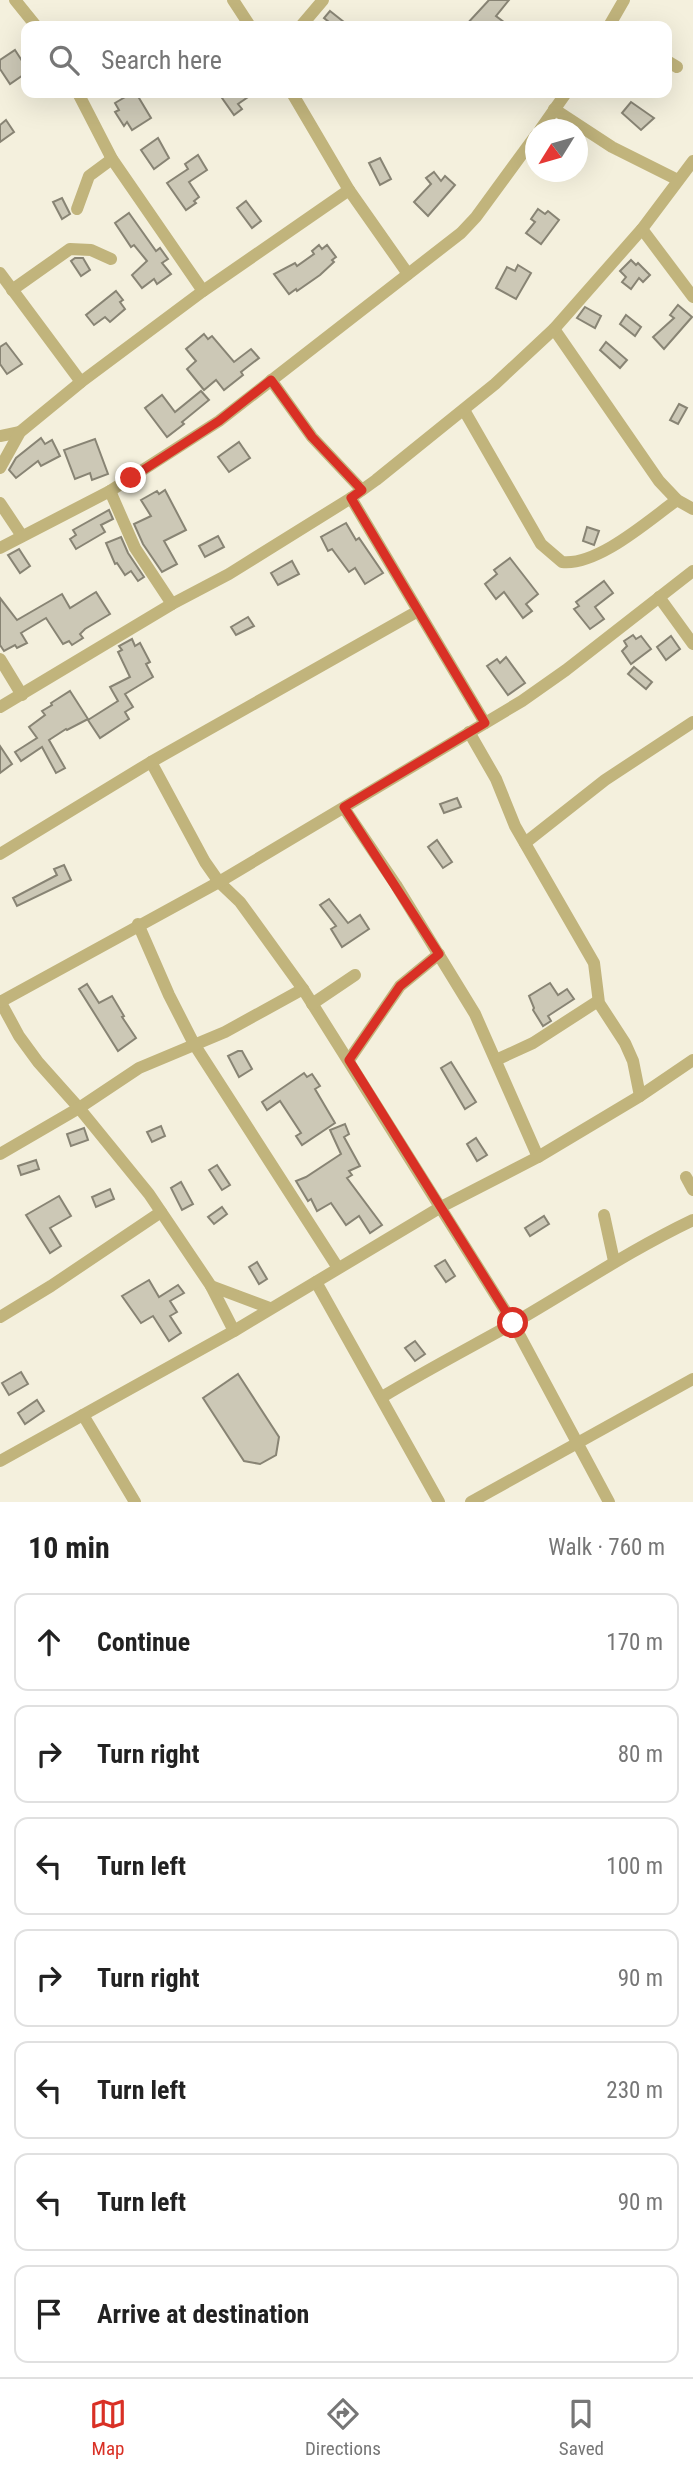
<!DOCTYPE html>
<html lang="en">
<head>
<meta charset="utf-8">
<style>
	body { margin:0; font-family:"Roboto Condensed",sans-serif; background:#f2f2f2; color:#222 }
	.compass { position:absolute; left:525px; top:119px; width:63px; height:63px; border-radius:50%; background:#fff; box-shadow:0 7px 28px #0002; rotate:233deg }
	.stop { position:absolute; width:21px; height:21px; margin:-16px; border:5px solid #d93025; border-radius:50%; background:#fff }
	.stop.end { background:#d93025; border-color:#fff; box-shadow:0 2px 7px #0008 }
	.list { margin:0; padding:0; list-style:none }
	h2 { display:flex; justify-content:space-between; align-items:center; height:91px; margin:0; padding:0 28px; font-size:30px }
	h2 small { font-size:23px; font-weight:400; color:#767676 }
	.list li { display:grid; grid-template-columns:46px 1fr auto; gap:21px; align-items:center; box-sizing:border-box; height:98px; margin:0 14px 14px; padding:0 14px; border:2px solid #e0e0e0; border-radius:14px }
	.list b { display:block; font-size:26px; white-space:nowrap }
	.list em { font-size:23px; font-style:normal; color:#767676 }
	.icon { flex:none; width:38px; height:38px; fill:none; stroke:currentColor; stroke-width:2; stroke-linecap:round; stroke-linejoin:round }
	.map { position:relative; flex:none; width:693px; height:1502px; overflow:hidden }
	.search { position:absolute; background:#fff; box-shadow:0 7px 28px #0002; left:21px; right:21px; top:21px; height:77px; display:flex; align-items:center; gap:18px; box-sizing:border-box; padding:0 24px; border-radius:14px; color:#767676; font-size:26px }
	.sheet { height:875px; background:#fff }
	nav { display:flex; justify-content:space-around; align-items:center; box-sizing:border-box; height:98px; border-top:2px solid #e0e0e0; background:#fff; font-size:19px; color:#767676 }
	nav a { display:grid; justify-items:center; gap:4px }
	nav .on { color:#d93025 }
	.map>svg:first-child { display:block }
	.building { fill:#ccc8b6; stroke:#888474; stroke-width:2 }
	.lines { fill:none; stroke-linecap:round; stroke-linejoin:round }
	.minor { stroke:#c1b47c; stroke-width:12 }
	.route { stroke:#d93025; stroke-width:9 }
</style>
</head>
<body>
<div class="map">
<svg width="693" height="1502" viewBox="0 0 693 1502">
	<rect width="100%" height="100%" fill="#f4f0dd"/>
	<g class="building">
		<polygon points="489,0 509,0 496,16 509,26 465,26"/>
		<polygon points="330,11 349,26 334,26 324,18"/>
		<polygon points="15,50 26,67 26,73 10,84 0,69 0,60"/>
		<polygon points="132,93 136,93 151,118 132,130 127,122 124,126 115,112 119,110 115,103"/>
		<polygon points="229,93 254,93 238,104 242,109 234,115 222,98"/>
		<polygon points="631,102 654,118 641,130 622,113"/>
		<polygon points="6,120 14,132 0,142 0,125"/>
		<polygon points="158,138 169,158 154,169 141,150"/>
		<polygon points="198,155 207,170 189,182 199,197 194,201 196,203 186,210 167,183 188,169 185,164"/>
		<polygon points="380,158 391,179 380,185 369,163"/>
		<polygon points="434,172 441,181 445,176 455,185 428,216 414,202 431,184 426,178"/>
		<polygon points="62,198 70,214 62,219 53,202"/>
		<polygon points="246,201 261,221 252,228 237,208"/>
		<polygon points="538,209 545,214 548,211 559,220 541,244 526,233 535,222 531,219"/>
		<polygon points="129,213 156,251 160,248 168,259 162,263 171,274 157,284 154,279 142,288 132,275 147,261 134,245 131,247 115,223"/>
		<polygon points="319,245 322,249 327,245 336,257 332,260 334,262 320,275 297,291 296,289 289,294 274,274 295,263 297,266 314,254 312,251"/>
		<polygon points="75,258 83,258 90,270 81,276 71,261"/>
		<polygon points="631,260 636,265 638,263 650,275 643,282 639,278 631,289 622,282 626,277 620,271"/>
		<polygon points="518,265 531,273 516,299 496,288 507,267 515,271"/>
		<polygon points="116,291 123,300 120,302 125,309 110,322 105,317 94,325 86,315"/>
		<polygon points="678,305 692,317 664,349 653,337 674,318 670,315"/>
		<polygon points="585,307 601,316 595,328 577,318"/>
		<polygon points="626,315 641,327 635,336 620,324"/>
		<polygon points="204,334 208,339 212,336 234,362 251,349 259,358 241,372 243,375 224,390 216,380 204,390 187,369 196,361 186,349"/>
		<polygon points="606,342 627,360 620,368 600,350"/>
		<polygon points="6,343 22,364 7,374 0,364 0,347"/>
		<polygon points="201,391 209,400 182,422 184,424 167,437 145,408 162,395 175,412"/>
		<polygon points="679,404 687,408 678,424 670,420"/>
		<polygon points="41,438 45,444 52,440 60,456 41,466 38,461 16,478 9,470 16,458"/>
		<polygon points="95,439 108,474 92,480 90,473 75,479 64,450"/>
		<polygon points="239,442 250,458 229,472 218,457"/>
		<polygon points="165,490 186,530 164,541 177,564 162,572 143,544 134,524 151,516 141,500 157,491 159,494"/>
		<polygon points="109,510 113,519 101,525 105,532 76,549 70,539 76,535 73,530"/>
		<polygon points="346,523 356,540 359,538 383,573 365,584 355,568 349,572 332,549 328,551 321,537"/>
		<polygon points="587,527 599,531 594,545 583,541"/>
		<polygon points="218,536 224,547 205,557 199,546"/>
		<polygon points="121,537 128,553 144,577 138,581 131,571 125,575 117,563 115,564 106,543"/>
		<polygon points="19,549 30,566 20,573 8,555"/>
		<polygon points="510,558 538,594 526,604 532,611 523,618 504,592 496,599 485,584 497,574 494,570"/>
		<polygon points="292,561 299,574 278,585 271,573"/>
		<polygon points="604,581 613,593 595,607 604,619 590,629 574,609 579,606 576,602"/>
		<polygon points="96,592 110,614 85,629 80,634 83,638 72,645 69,641 63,644 46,618 21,633 27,643 17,648 15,645 4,651 0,645 0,598 17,620 62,594 70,608"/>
		<polygon points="248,617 254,626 236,635 231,627"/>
		<polygon points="633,635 636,639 641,636 651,649 631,664 622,651 627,646 624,641"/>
		<polygon points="671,636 680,649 666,660 657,647"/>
		<polygon points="132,639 135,646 140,643 150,662 146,664 153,677 125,694 133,707 125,712 129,719 100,738 88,720 118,701 110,687 130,677 118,652 122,650 119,646"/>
		<polygon points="506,657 525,683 508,695 487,666 497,659 500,663"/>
		<polygon points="634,667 652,682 646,689 628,674"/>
		<polygon points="70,691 88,719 67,730 66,729 49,740 65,768 56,773 42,747 21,761 15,752 37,738 29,727 45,715 42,711 52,705 51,703"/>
		<polygon points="0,746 12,764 0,773"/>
		<polygon points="457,798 461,807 444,813 440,804"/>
		<polygon points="437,840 452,862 443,868 428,847"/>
		<polygon points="64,865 71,880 17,906 13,898 57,875 54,869"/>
		<polygon points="329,899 348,923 360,915 369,929 342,947 331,929 336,926 320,905"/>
		<polygon points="550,983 558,995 567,989 574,999 548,1016 551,1021 543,1026 533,1010 534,1008 529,996"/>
		<polygon points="87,984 99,1003 112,996 124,1016 122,1017 136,1038 118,1051 79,989"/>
		<polygon points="238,1051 242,1051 252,1069 239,1077 228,1056"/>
		<polygon points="451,1062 476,1102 465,1109 441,1068"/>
		<polygon points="304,1073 307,1077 312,1074 320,1086 315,1089 335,1123 302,1145 296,1136 301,1133 280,1101 267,1110 262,1102"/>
		<polygon points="345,1124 349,1134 344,1137 360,1166 349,1171 352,1175 347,1178 382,1225 370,1233 359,1216 346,1225 331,1203 317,1211 311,1199 308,1201 296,1181 306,1177 341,1154 330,1130"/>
		<polygon points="161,1126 165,1136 152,1142 147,1132"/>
		<polygon points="84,1128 88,1140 71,1146 67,1134"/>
		<polygon points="476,1138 487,1155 477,1161 467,1144"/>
		<polygon points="36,1160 39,1169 21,1175 18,1166"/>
		<polygon points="217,1165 230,1185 222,1190 209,1170"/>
		<polygon points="181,1182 193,1204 182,1210 171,1188"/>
		<polygon points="110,1189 114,1199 96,1207 92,1197"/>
		<polygon points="59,1196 71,1216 50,1228 61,1246 50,1253 26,1215"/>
		<polygon points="222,1207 227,1214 214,1224 208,1217"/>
		<polygon points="544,1216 549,1224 530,1236 525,1228"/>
		<polygon points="445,1260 455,1276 446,1282 435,1266"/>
		<polygon points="257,1262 267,1279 259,1284 249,1267"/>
		<polygon points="149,1280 159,1297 178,1285 184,1293 170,1301 177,1312 170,1316 181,1333 169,1341 153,1316 141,1323 122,1296"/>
		<polygon points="415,1341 425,1354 415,1361 405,1348"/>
		<polygon points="21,1372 28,1384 9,1395 2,1383"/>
		<polygon points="238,1374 279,1437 276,1455 260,1464 244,1461 203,1398"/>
		<polygon points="37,1400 44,1411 25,1424 18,1413"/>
	</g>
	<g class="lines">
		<g class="minor">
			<polyline points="15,0 36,26"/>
			<polyline points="233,0 250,26"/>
			<polyline points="301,26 323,0"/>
			<polyline points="609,26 624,0"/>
			<polyline points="667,61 677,67"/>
			<polyline points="78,93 112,159 203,291"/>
			<polyline points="292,93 349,190 408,274"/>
			<polyline points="554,109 612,147 678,180"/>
			<polyline points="540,130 566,93"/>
			<polyline points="77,209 89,176 112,159"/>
			<polyline points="642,229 693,297"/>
			<polyline points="0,273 81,382"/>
			<polyline points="12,290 70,249 91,250 111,259"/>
			<polyline points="554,329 659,481 677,500 693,509"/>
			<polyline points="271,380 312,437 362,490"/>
			<path d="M464,410L541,544L562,562C598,566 649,520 677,500"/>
			<polyline points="0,436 20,432"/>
			<polyline points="0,468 20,432 81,382 203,291 349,190"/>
			<polyline points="110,491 135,548 172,604"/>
			<polyline points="351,498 485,723"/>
			<polyline points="0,503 22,536"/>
			<polyline points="0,548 110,491 219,421 461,233 476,217 536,135"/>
			<polyline points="659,597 693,644"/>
			<polyline points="0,659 22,695"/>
			<polyline points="0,707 172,604 229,574 351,498 376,480 495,384 554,329 642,229 693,161"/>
			<polyline points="469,732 496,779 515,826 594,963 599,1003 625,1043 633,1061 640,1096"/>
			<polyline points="151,762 205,862 219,882 240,902 303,989 513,1323 609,1502"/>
			<polyline points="344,808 396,885 475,1014 538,1157"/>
			<polyline points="525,843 605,780 693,722"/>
			<polyline points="0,854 151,762 418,611"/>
			<polyline points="138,924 169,995 194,1044 338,1268"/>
			<polyline points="0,1001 19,1036 38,1062 79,1108 149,1194 211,1286 234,1331"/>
			<polyline points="0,1002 219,882 522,701 566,670 693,571"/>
			<polyline points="312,1004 355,975"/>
			<polyline points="349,1060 400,986 439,954"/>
			<polyline points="496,1060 533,1043 598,1001"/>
			<polyline points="0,1154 79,1108 139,1068 225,1032 303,989"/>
			<polyline points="686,1177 693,1190"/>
			<polyline points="604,1215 614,1261"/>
			<polyline points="316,1282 439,1502"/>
			<polyline points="211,1286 270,1308"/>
			<polyline points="0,1317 51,1286 161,1212"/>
			<path d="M382,1397C425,1371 469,1348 512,1324C573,1289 630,1250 693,1220"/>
			<polyline points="83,1415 135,1502"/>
			<polyline points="0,1461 234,1331 441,1207 538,1157 640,1096 693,1060"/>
			<polyline points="471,1502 693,1379"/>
		</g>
	</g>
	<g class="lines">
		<polyline class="route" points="131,478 219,421 271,380 312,437 362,490 351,498 485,723 344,807 439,954 400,986 349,1060 513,1323"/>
	</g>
</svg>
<svg class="compass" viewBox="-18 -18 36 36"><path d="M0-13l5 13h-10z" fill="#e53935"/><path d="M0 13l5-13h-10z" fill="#767676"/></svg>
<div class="stop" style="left:513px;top:1323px"></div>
<div class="stop end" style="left:131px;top:478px"></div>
<div class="search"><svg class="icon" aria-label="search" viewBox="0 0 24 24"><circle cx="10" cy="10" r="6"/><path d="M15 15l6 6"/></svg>Search here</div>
</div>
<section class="sheet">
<h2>10 min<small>Walk · 760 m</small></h2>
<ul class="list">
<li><svg class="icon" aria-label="ahead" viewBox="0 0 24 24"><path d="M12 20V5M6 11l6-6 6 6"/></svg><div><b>Continue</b></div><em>170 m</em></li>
<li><svg class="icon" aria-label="right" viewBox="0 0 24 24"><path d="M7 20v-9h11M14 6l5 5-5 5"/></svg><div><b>Turn right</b></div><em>80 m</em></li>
<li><svg class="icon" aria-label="left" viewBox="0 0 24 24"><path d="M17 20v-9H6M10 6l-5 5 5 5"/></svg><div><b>Turn left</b></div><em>100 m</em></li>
<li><svg class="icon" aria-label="right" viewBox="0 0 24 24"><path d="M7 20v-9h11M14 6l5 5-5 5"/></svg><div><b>Turn right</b></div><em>90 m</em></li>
<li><svg class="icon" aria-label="left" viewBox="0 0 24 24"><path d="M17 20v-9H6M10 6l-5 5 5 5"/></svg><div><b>Turn left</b></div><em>230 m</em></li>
<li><svg class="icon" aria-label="left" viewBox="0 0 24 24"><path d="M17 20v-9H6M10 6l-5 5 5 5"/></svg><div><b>Turn left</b></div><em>90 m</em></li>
<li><svg class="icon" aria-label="arrive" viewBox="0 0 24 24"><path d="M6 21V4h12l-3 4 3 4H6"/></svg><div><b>Arrive at destination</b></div></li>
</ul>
</section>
<nav>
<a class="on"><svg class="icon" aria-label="map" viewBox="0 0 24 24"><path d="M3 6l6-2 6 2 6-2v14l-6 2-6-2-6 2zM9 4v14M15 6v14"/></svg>Map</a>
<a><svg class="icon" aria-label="directions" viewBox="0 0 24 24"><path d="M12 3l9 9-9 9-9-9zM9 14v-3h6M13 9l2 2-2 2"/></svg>Directions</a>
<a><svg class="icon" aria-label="saved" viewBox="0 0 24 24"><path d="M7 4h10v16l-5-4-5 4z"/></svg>Saved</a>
</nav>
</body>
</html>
